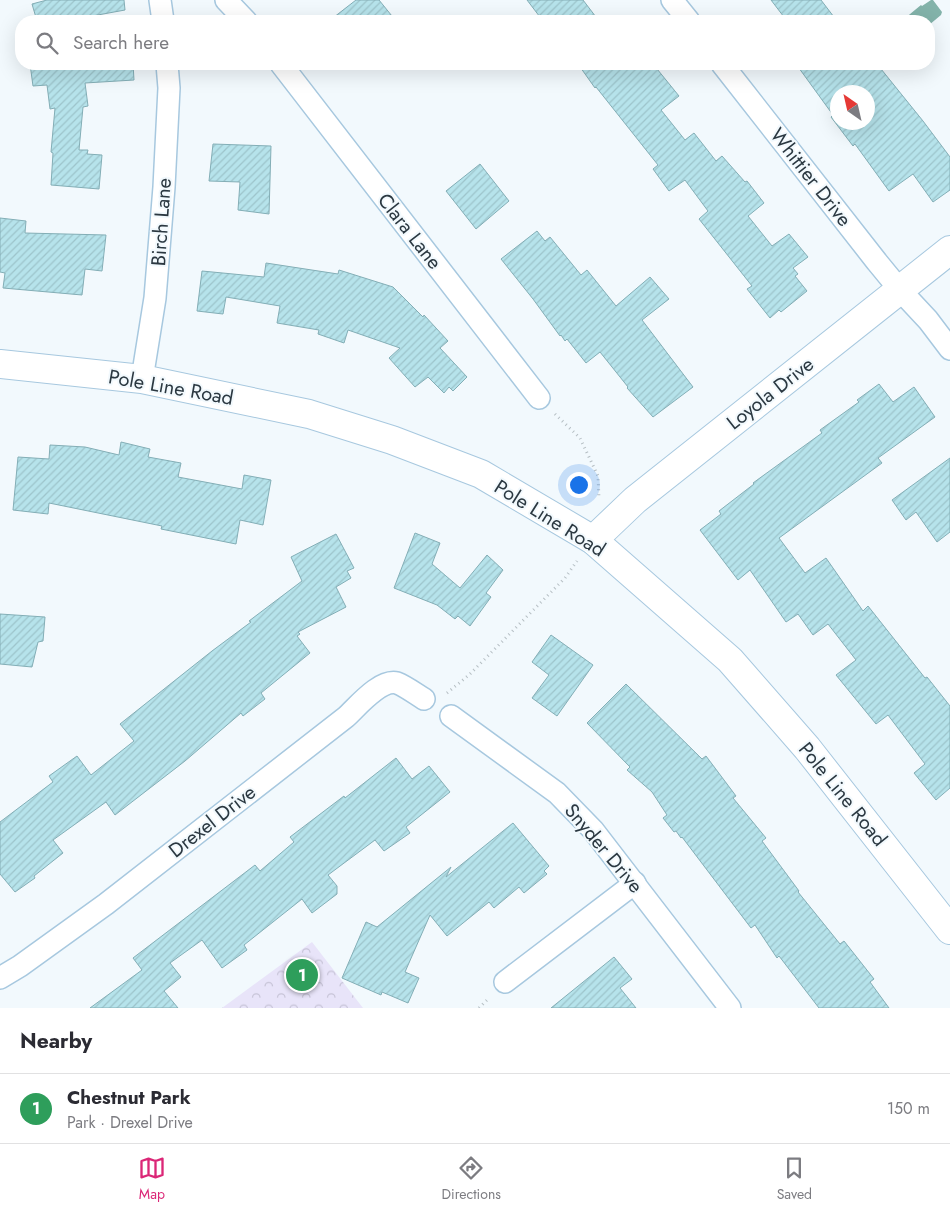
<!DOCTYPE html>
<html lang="en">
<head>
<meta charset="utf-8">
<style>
	body { margin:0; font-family:Jost,sans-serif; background:#f2f2f3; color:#2b2b33 }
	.compass { position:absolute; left:830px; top:85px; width:45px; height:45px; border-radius:50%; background:#fff; box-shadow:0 5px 20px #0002; rotate:326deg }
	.you { position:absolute; left:578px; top:484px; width:18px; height:18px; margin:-12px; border:4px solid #fff; border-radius:50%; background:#1a73e8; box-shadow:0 0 0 8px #1a73e833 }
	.badge { display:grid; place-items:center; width:32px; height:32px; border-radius:50%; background:#db2777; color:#fff; font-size:16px; font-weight:700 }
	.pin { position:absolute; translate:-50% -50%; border:2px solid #fff; box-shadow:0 1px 5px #0006 }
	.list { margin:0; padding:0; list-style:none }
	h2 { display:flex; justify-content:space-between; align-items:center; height:65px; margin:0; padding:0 20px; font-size:21px }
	h2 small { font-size:16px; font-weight:400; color:#7c7c81 }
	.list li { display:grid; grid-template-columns:32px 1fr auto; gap:15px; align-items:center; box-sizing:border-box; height:70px; padding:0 20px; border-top:1px solid #e1e1e2 }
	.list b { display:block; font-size:19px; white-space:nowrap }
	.list p { margin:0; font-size:16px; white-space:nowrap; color:#7c7c81 }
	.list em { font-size:16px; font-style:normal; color:#7c7c81 }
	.icon { flex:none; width:28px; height:28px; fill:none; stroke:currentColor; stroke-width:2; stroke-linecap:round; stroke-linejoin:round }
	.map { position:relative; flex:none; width:950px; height:1008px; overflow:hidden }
	.search { position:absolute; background:#fff; box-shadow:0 5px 20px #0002; left:15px; right:15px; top:15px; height:55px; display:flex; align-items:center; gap:12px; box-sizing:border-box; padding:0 18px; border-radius:20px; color:#7c7c81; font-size:19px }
	.sheet { height:135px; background:#fff }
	nav { display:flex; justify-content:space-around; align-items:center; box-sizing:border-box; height:70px; border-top:1px solid #e1e1e2; background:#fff; font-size:14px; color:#7c7c81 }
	nav a { display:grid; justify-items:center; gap:2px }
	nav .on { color:#db2777 }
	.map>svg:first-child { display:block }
	.park { fill:url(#park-crowns) }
	.water { fill:#83b3aa }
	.building { fill:url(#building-hatch); stroke:#83aeb6; fill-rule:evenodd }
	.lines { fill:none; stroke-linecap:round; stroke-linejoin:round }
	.minor-casing { stroke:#a7c8df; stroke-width:24 }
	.tertiary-casing { stroke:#a7c8df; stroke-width:30 }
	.secondary-casing { stroke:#a7c8df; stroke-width:30 }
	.path { stroke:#b6bfc4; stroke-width:3; stroke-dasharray:1 4; stroke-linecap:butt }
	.minor { stroke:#fff; stroke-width:21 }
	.tertiary { stroke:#fff; stroke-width:28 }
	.secondary { stroke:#fff; stroke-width:28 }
	.labels { text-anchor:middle; stroke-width:4; stroke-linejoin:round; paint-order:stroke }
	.street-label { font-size:20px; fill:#2b3841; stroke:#f2f9fd }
</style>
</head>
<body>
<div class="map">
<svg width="950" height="1008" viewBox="0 0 950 1008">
	<defs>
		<pattern id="park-crowns" width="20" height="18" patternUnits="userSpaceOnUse" patternTransform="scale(1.25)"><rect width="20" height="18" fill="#e8e4f9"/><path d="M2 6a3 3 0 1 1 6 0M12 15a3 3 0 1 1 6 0" fill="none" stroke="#c7c4d7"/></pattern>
		<pattern id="building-hatch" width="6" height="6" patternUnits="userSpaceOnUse" patternTransform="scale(1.25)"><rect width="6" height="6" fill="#b6e3eb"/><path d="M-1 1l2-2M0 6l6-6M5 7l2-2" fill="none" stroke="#9dc4cb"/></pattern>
	</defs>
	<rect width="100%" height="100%" fill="#f2f9fd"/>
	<polygon class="park" points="312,942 363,1008 222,1008"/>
	<polygon class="water" points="931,0 933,0 942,12 941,15 929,25 929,21 906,21 904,19 921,5 922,6"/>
	<g class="building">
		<polygon points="47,0 124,0 125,10 65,21 37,21 32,4"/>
		<polygon points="356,0 379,0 396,21 329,21"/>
		<polygon points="527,0 583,0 599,21 543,21"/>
		<polygon points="771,0 821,0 837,21 787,21"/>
		<polygon points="30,64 133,64 134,80 85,83 88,106 83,107 79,150 88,150 87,154 102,155 99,189 51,185 53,153 51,152 55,108 50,109 47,85 33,86"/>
		<polygon points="578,64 653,64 679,96 661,110 685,140 694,133 716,161 722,156 745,182 747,181 764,203 748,216 772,246 789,234 808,257 793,268 798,274 795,276 807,291 781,312 779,310 770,318 747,289 752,286 699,219 708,211 685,180 669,191 653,169 658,165 596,87 595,88"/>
		<path d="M796,64H877L923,121L950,157V190L933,202L913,174L889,191L855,144L853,146L831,117L833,115ZM838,92H868V122H838Z"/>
		<polygon points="213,144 271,146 269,214 238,210 240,182 209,181"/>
		<polygon points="480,164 509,201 476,229 446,191"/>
		<polygon points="0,218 26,221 25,233 106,235 102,271 85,269 82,295 3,288 5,273 0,272"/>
		<polygon points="537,231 545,241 550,237 581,275 587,270 616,306 650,277 669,299 642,320 693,387 653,417 627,388 628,387 600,352 586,363 567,339 565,341 561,335 560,336 533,299 501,259"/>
		<polygon points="266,263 338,274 339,270 393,287 423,317 424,315 448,341 440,348 467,377 453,391 449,387 444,393 428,377 415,387 389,358 400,348 348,330 344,343 318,334 319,330 277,323 280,306 226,297 223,314 197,311 202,271 264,277"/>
		<polygon points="879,384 893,402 914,387 935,417 878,458 882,463 779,538 805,573 826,558 863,611 868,606 925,678 927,677 950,706 950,788 936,800 914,773 925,764 888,715 876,724 836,675 856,660 828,624 813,635 798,614 786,622 750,570 738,580 700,530 721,514 719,511 754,484 753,483 822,433 820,430 859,402 857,400"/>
		<polygon points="121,442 150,449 148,457 181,463 178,477 242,489 244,475 271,480 263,525 240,520 236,544 161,529 162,526 49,503 48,514 13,510 18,457 49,459 50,445 85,447 119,455"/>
		<polygon points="950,458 950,532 937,542 916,512 906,520 892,500"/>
		<polygon points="415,533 440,543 432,564 460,588 487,555 503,570 486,593 491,597 470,626 458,616 455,619 437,605 394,588"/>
		<polygon points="336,534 354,568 347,571 351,578 336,587 346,607 298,632 300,634 297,636 310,653 261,693 265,699 243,716 241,713 185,761 115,815 106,802 53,840 63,853 34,876 35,878 15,892 0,874 0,822 53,782 49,776 77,756 91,775 134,741 120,724 212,651 251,622 249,621 302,581 291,557"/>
		<polygon points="0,614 45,617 43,641 38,642 32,667 0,664"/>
		<polygon points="551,635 593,665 557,716 532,698 549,675 532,662"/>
		<polygon points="626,684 702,759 706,756 736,796 733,798 766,838 762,841 799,891 798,892 840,944 844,941 874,979 870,982 889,1008 819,1008 779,956 777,958 755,925 751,928 682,837 681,838 676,831 674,832 663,818 667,815 652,792 627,770 630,767 587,723"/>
		<polygon points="396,758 412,779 429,766 450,792 406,827 410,833 384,851 375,840 328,875 337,886 337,894 312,913 302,899 244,945 247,950 222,968 202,940 170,963 181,977 164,991 178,1008 90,1008 142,970 133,958 255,865 260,871 294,842 290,837 344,796 345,798"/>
		<polygon points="513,823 549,866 544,871 547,874 524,893 519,887 494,908 489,902 447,936 430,915 405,972 419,978 408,1003 382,992 381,995 342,978 366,922 377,927 451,867 446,877"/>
		<polygon points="614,957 632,979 620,988 636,1008 551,1008"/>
	</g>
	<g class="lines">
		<defs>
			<g id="minor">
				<polyline points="160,0 163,21"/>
				<polyline points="226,0 246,21"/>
				<polyline points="672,0 689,21"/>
				<polyline points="281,64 539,398"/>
				<polyline points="722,64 877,262 900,290 928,320 950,349"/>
				<polyline points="142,379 155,298 164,187 169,88 167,64"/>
				<polyline points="451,716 557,793 593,830 730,1008"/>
				<path d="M0,978L20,966L106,904L346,717C358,706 380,679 397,683C405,686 416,694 424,699"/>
				<polyline points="505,982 635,883"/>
			</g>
			<polyline id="tertiary" points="593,540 635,500 950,250"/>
			<polyline id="secondary" points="0,364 142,379 309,414 392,440 481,474 593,540 730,660 807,748 950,930"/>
		</defs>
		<use href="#minor" class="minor-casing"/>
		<use href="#tertiary" class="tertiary-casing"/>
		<use href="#secondary" class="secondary-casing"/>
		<g class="path">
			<polyline points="555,414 580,438 598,476 599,498"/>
			<polyline points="447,693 469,675 565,578 577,561"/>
			<polyline points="479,1008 489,998"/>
		</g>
		<use href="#minor" class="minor"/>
		<use href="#tertiary" class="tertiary"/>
		<use href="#secondary" class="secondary"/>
	</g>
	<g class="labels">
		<g class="street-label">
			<text transform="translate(811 177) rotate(52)" y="7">Whittier Drive</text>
			<text transform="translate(161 222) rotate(-86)" y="7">Birch Lane</text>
			<text transform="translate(410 231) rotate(52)" y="7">Clara Lane</text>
			<text transform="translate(171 387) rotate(10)" y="7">Pole Line Road</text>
			<text transform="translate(770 393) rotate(-38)" y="7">Loyola Drive</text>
			<text transform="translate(550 518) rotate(32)" y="7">Pole Line Road</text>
			<text transform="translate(843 794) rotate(51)" y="7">Pole Line Road</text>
			<text transform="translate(212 821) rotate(-38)" y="7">Drexel Drive</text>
			<text transform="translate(604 848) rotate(50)" y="7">Snyder Drive</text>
		</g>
	</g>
</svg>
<svg class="compass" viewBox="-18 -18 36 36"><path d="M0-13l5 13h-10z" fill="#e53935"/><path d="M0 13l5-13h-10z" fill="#7c7c81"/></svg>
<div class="you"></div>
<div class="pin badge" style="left:302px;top:975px;background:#2e9e5b">1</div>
<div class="search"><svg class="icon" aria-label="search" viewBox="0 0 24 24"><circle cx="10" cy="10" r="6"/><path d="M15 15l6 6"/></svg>Search here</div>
</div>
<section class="sheet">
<h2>Nearby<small></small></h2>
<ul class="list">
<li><span class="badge" style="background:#2e9e5b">1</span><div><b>Chestnut Park</b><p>Park · Drexel Drive</p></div><em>150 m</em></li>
</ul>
</section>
<nav>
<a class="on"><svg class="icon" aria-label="map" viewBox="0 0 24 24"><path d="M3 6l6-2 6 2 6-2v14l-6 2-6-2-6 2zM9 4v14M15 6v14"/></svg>Map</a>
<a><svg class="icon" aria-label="directions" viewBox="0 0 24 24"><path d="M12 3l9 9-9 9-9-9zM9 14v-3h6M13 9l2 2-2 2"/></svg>Directions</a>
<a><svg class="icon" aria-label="saved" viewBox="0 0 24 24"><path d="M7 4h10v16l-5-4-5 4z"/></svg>Saved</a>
</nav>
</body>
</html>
